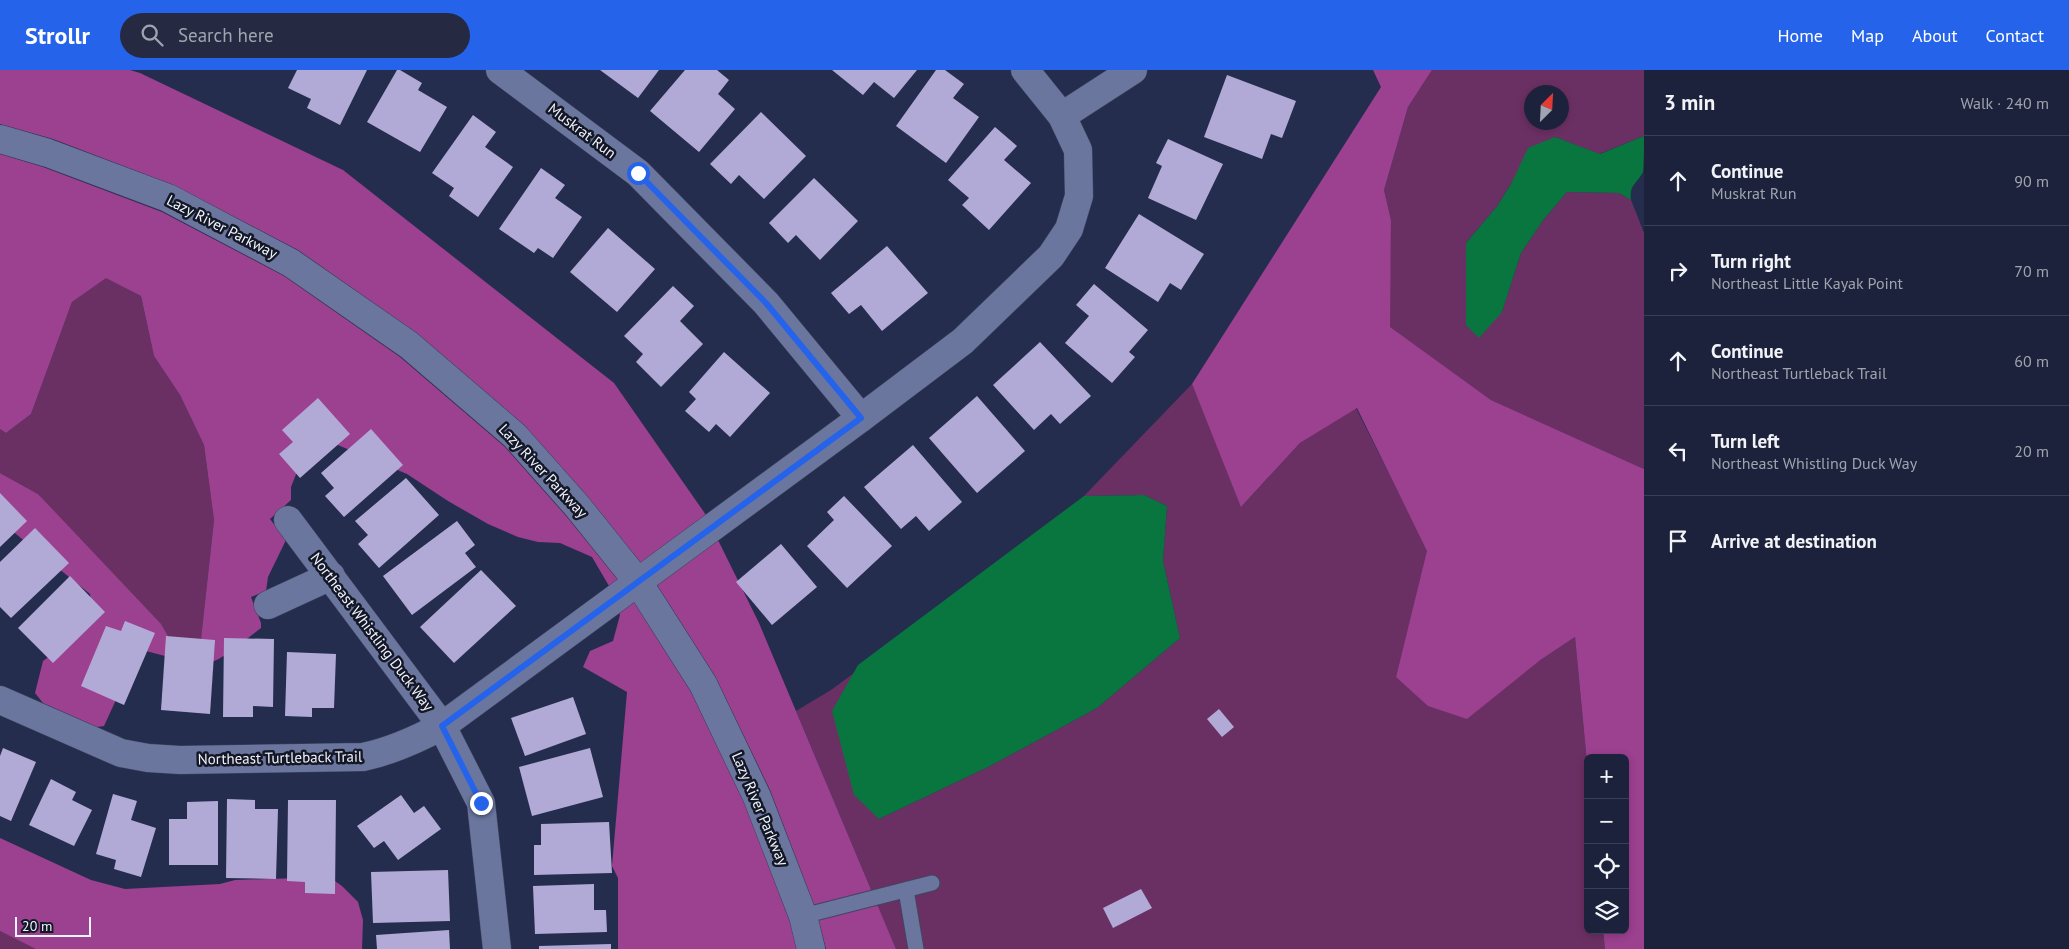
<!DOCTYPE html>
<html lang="en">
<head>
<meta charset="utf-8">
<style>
	body { margin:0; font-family:"PT Sans",sans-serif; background:#252a42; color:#f1f3f6 }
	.controls { position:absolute; right:15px; bottom:15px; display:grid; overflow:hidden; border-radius:8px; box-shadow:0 2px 8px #0003 }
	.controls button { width:45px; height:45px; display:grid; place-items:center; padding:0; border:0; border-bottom:1px solid #3a3f55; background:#1c223b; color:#f1f3f6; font:25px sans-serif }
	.compass { position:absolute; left:1524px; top:15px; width:45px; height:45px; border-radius:50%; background:#1c223b; box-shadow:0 2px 8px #0003; rotate:24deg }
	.scale { position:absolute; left:15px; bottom:12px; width:76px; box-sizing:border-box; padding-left:5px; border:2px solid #f1f4fd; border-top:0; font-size:14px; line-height:18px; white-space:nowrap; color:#f1f4fd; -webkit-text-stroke:4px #131726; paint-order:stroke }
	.stop { position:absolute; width:15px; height:15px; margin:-11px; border:4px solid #2563eb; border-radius:50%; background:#fff }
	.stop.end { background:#2563eb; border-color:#fff; box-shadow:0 1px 5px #0008 }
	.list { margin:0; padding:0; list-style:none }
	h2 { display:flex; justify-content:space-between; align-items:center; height:65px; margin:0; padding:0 20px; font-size:21px }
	h2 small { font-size:16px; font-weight:400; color:#a0a4af }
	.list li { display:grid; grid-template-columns:32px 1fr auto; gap:15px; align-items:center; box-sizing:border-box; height:90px; padding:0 20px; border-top:1px solid #3a3f55 }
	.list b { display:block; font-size:19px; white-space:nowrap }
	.list p { margin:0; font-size:16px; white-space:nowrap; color:#a0a4af }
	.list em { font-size:16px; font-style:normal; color:#a0a4af }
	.icon { flex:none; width:28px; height:28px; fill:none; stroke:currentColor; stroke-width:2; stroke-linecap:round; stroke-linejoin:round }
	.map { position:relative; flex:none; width:1644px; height:879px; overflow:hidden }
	header { display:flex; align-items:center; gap:30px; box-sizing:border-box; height:70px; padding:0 25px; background:#2563eb; color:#fff }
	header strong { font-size:24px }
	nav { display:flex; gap:28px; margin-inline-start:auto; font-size:18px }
	.search { width:350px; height:45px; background:#252a42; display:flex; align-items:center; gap:12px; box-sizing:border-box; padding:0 18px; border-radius:28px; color:#a0a4af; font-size:19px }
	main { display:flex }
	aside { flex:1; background:#1c223b }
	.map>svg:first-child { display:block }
	.green { fill:#6b3063; fill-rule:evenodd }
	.forest { fill:#9c4090 }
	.water { fill:#08763e }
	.building { fill:#b2aad6 }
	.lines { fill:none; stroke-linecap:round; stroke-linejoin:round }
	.lane-casing { stroke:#414560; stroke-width:17 }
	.street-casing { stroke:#414560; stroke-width:29 }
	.lane { stroke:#6b769e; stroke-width:15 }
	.street { stroke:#6b769e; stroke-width:28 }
	.route { stroke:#2563eb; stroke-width:6 }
	.labels { text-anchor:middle; stroke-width:5; stroke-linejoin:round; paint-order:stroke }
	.street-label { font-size:15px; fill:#f1f4fd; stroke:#131726 }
</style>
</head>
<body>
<header>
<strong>Strollr</strong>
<div class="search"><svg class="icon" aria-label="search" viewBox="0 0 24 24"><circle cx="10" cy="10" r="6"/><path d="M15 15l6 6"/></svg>Search here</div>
<nav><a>Home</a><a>Map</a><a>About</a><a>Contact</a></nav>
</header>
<main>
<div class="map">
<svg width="1644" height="879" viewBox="0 0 1644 879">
	<rect width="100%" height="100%" fill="#252d4f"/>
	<g class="green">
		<path d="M1432,0H1644V66L1599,84L1555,67L1512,112L1498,135L1466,173L1502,242L1521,183L1544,149L1567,122L1619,123L1631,130L1644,163V399L1491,330L1389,257L1391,150L1384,120L1408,37ZM1532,22H1562V52H1532Z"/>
		<polygon points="106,207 141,226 154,286 180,325 204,375 214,450 200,578 182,589 38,424 0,403 0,359 6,363 31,344 72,232"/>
		<polygon points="1192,314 1242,436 1300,373 1356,338 1428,481 1396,607 1539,591 1575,567 1588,703 1588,860 1603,860 1605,879 896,879 796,641 831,620 854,603 833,641 879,749 990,696 1097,638 1180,568 1163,491 1167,436 1144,425 1084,426"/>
		<polygon points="0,861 35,878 36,879 0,879"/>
	</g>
	<g class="forest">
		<polygon points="0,0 130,0 140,3 343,100 614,313 706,445 641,493 587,426 524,355 416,263 298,180 173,115 53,69 0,54"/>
		<polygon points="1373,0 1432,0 1408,37 1384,120 1391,150 1390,257 1491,330 1644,399 1644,879 1605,879 1603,860 1625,860 1625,688 1588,688 1588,703 1575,567 1539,591 1467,649 1428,636 1396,607 1427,481 1357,338 1300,373 1241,437 1192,314 1381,17"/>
		<path d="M0,84L43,97L162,142L284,206L400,287L505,377L567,447L618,510L609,516L592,487L560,473L538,472L518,467L488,454L448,431L407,404L333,373L304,384L291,417V430L270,449L286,470L268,507L266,521L251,527L261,553V558C249,567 225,588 212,592C199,596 150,582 135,578L121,599L115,632L104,656L97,657L43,633L35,623L43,591L74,568L92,539L90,524L0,451V403L38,424L161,554L181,589L200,578L214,450L204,375L180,325L154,286L141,226L106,208L72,232L31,344L6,363L0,359Z"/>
		<polygon points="718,470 759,553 896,879 826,879 816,840 770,720 715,606 657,515"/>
		<polygon points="634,532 691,622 745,734 790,852 797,879 618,879 618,808 612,796 627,622 583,597 590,581 613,571 620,545 619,543"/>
		<polygon points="0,768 91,810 125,819 220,814 235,810 329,807 342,816 358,832 363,850 362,879 36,879 0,861"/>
	</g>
	<g class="water">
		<path d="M1644,66C1644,76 1644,94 1643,102C1637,114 1629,114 1631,130L1619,123L1567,122L1544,149L1521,183L1502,242L1479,268L1466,255V173L1498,135L1512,112L1528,78L1555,67L1600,84Z"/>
		<polygon points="1144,425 1167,436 1163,491 1180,568 1097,638 990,696 879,749 854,725 832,641 858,595 1084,426"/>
	</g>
	<g class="building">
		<polygon points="297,0 367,0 340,55 307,38 311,29 288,18"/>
		<polygon points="397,0 400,0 422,13 418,20 447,37 420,82 367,52"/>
		<polygon points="600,0 659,0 638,28"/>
		<polygon points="685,0 717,0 729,10 718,24 735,39 699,82 650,41"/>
		<polygon points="832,0 917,0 894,28 874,12 863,25"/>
		<polygon points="936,0 945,0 964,14 953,28 979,47 946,93 896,56"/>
		<polygon points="1227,5 1296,31 1282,68 1271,64 1262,89 1204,67"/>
		<polygon points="761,42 806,86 764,129 739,105 731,114 710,94"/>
		<polygon points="473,45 496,62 485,77 513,97 478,147 449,126 454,118 432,103"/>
		<polygon points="995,57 1017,76 1004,90 1031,113 989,160 962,135 969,128 948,110"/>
		<polygon points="1168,69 1223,94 1196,150 1148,128 1162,96 1156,93"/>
		<polygon points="541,98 565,115 555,128 582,147 553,188 538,178 534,183 499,159"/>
		<polygon points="814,108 858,151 820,190 796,165 788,173 769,153"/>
		<polygon points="1139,144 1204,184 1181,220 1170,213 1158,232 1105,198"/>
		<polygon points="608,158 655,199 617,242 570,202"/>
		<polygon points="887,176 928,223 882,261 861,235 849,244 831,223"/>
		<polygon points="1094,214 1148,260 1129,282 1135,287 1112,313 1065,273 1089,246 1076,235"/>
		<polygon points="673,216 694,236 680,251 703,274 661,317 636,292 643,284 624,266"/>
		<polygon points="1040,272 1091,326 1060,354 1051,344 1034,360 993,315"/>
		<polygon points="724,282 770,323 730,367 716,354 709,362 685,341 696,329 689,322"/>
		<polygon points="977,326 1025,381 977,423 929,368"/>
		<polygon points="318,328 350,364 300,408 279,384 293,372 282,360"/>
		<polygon points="371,359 403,395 344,447 325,426 334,418 321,403"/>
		<polygon points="913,375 962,432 929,461 916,446 901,459 864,417"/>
		<polygon points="406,408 439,445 379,498 358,474 368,465 355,451"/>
		<polygon points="0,423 27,451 0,477"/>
		<polygon points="844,426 892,476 847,518 807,476 834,450 827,442"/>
		<polygon points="457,451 475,475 465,483 476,497 412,545 383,506"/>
		<polygon points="35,458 69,493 11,548 0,537 0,492"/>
		<polygon points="781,474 817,517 772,555 736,512"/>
		<polygon points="481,500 516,536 454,593 420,557"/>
		<polygon points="70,506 105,542 53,593 18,558"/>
		<polygon points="125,551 155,563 124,635 81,616 106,556 121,561"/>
		<polygon points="166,566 215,570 210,644 161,640"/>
		<polygon points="224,568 274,569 273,637 253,636 253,647 223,647"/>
		<polygon points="287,582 336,584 334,638 312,638 312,647 285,646"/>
		<polygon points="573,627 586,664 525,686 511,648"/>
		<polygon points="1219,639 1234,657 1222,667 1207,649"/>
		<polygon points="3,678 36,692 11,751 0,746 0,686"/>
		<polygon points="590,678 603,727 532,746 519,697"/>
		<polygon points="51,709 76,722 72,730 92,740 74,776 29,755"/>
		<polygon points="113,724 137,731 131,750 156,758 141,807 114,799 116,790 96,784"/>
		<polygon points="401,725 414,743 424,736 441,759 398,790 384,771 374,778 357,756"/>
		<polygon points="227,729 255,730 255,739 278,739 276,809 226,808"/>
		<polygon points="288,730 336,730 335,824 305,823 305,812 287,811"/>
		<polygon points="218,731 218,795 169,795 169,749 187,749 187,732"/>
		<polygon points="609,752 612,803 534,805 534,775 541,775 541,754"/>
		<polygon points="448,800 450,851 373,853 371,802"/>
		<polygon points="594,814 594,840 606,840 607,862 535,864 533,816"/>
		<polygon points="1141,819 1152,838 1113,858 1103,838"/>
		<polygon points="449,860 450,879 377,879 376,865"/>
		<polygon points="611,874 611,879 539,879 539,876"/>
	</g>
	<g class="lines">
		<defs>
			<g id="lane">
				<polyline points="906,820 916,879"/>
				<polyline points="803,846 932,813"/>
			</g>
			<g id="street">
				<polyline points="500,0 638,103 766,233 861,348"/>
				<polyline points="1062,46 1133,0"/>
				<polyline points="0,69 48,83 168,128 291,193 409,275 515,366 577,436 638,512 703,614 757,727 803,846 811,879"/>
				<polyline points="288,450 442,656 481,733 497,879"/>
				<polyline points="268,535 331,506"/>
				<path d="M0,630L121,683L148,688L180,690L363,687C392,681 416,670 442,656L861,348L963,271L1051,186L1069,159L1079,126L1078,80L1062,46L1025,0"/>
			</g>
		</defs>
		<use href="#lane" class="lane-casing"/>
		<use href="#street" class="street-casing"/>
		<use href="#lane" class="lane"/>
		<use href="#street" class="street"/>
	</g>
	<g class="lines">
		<polyline class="route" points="481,733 442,656 861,348 766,233 638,103"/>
	</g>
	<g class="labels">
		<g class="street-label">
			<text transform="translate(582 61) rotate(37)" y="5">Muskrat Run</text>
			<text transform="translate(222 157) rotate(27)" y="5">Lazy River Parkway</text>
			<text transform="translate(543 401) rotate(47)" y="5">Lazy River Parkway</text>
			<text transform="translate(372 562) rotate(53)" y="5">Northeast Whistling Duck Way</text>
			<text transform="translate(280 688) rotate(-1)" y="5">Northeast Turtleback Trail</text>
			<text transform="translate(760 739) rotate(67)" y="5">Lazy River Parkway</text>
		</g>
	</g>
</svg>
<div class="controls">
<button>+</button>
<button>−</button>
<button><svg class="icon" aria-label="locate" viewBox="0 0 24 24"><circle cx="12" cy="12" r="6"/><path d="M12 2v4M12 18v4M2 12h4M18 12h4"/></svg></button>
<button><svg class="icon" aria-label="layers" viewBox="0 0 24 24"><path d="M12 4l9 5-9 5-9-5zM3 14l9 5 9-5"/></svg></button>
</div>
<svg class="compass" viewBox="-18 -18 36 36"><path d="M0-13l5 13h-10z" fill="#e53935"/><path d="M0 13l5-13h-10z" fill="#a0a4af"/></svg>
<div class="scale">20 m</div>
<div class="stop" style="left:638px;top:103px"></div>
<div class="stop end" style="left:481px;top:733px"></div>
</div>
<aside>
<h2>3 min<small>Walk · 240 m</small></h2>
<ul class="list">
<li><svg class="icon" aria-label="ahead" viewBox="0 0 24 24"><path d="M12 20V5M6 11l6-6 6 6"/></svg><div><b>Continue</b><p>Muskrat Run</p></div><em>90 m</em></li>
<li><svg class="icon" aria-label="right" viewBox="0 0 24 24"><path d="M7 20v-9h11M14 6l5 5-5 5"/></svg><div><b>Turn right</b><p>Northeast Little Kayak Point</p></div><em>70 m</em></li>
<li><svg class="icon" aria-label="ahead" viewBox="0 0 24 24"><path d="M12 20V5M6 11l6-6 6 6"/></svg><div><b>Continue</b><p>Northeast Turtleback Trail</p></div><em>60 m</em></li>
<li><svg class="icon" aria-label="left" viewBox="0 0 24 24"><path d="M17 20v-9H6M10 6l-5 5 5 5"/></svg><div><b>Turn left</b><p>Northeast Whistling Duck Way</p></div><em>20 m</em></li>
<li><svg class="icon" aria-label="arrive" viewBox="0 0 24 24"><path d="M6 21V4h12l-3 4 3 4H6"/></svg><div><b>Arrive at destination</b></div></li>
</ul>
</aside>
</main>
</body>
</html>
